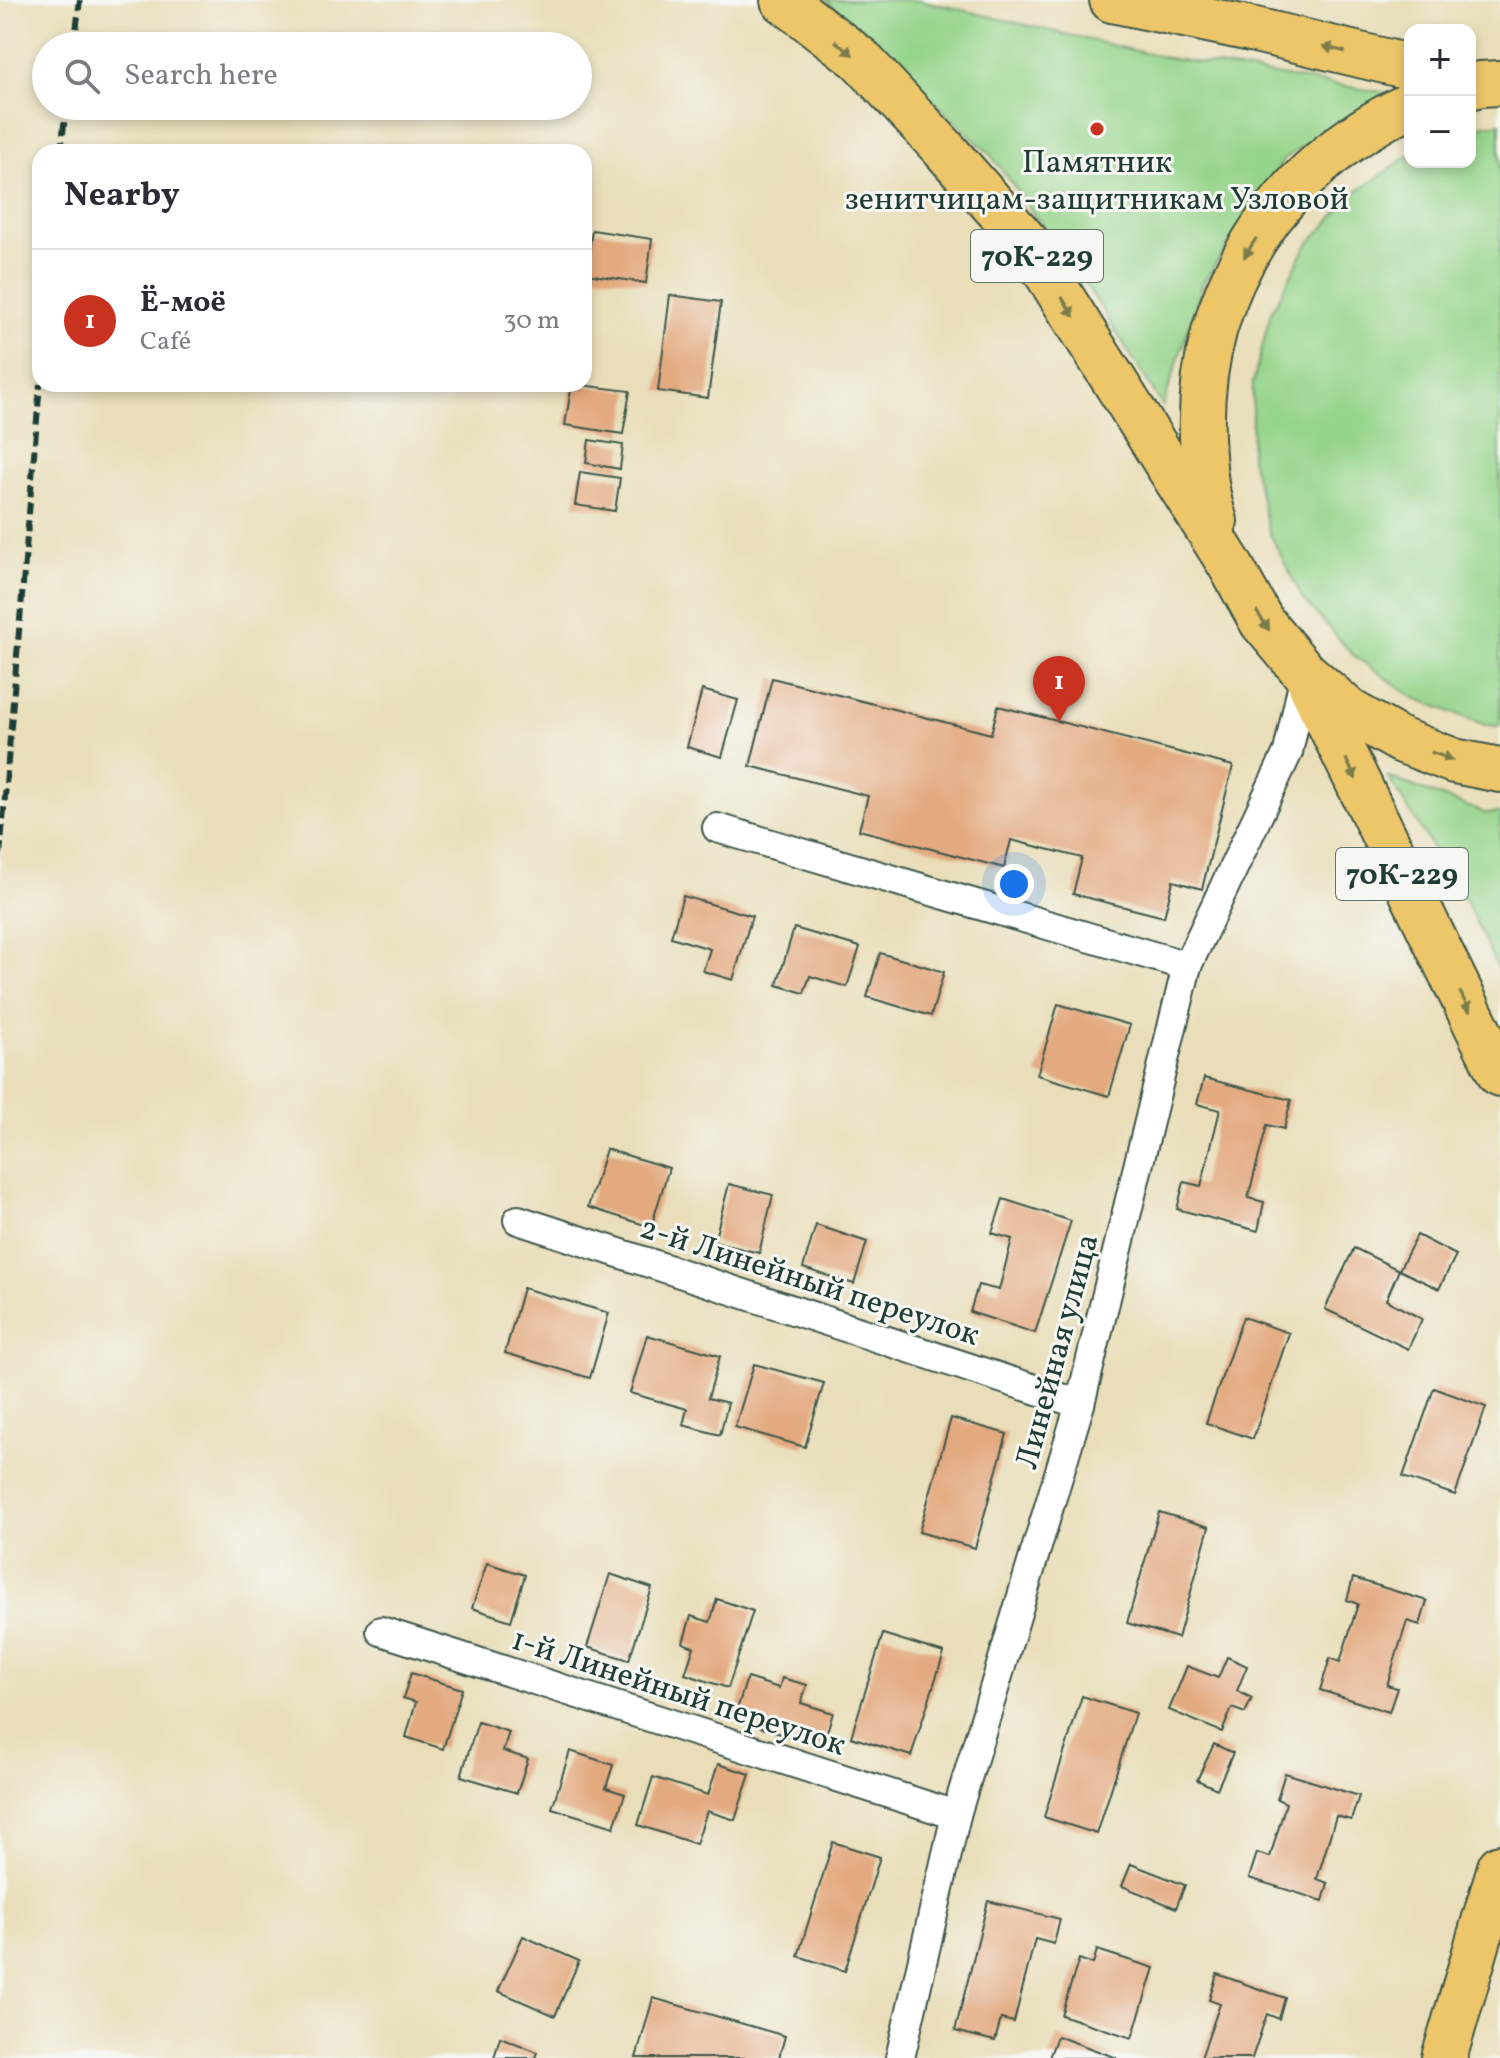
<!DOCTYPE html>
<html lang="en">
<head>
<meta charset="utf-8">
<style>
	body { margin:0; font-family:Vollkorn,serif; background:#f7f7f7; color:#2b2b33 }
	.controls { position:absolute; right:24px; top:24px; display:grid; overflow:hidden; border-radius:16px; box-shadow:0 4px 12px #0003 }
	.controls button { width:72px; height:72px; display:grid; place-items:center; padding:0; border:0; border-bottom:2px solid #e1e1e2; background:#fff; color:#2b2b33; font:40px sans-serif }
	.you { position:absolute; left:1014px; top:884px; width:28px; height:28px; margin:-20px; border:6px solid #fff; border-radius:50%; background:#1a73e8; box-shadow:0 0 0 12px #1a73e833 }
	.badge { display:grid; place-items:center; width:52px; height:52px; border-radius:50%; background:#c8321e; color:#fff; font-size:26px; font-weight:700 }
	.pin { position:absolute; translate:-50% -66px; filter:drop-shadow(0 2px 4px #0008) }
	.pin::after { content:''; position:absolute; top:42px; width:28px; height:24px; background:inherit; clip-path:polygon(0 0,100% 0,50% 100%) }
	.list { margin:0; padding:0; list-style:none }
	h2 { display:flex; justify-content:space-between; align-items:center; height:104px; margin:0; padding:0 32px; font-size:34px }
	h2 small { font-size:26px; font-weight:400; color:#7c7c81 }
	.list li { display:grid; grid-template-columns:52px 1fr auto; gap:24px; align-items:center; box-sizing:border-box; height:144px; padding:0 32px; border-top:2px solid #e1e1e2 }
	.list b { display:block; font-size:30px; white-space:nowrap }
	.list p { margin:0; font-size:26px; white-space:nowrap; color:#7c7c81 }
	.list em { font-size:26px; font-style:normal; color:#7c7c81 }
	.icon { flex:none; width:44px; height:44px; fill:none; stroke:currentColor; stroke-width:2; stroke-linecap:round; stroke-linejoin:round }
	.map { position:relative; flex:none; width:1500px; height:2058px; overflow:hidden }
	.search { position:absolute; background:#fff; box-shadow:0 4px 12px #0003; left:32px; top:32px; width:560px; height:88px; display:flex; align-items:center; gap:20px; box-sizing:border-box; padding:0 28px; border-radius:44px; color:#7c7c81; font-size:30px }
	.panel { position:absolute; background:#fff; box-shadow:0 4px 12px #0003; left:32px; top:144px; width:560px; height:248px; border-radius:24px }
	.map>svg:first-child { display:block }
	.green { fill:#95d48a; stroke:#5a885f; stroke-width:2 }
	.building { fill:#e3a97f }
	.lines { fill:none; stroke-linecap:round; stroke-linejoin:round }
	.minor-casing { stroke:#3d5548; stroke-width:32 }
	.primary-casing { stroke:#3d5548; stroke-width:48 }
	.minor { stroke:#fff; stroke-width:28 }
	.primary { stroke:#ecc669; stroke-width:44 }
	.rail { stroke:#1f3d34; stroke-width:6; stroke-dasharray:12 6; stroke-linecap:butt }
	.oneway { fill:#7b7b4c }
	.poi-dot { fill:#c8321e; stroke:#f6f6f2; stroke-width:3 }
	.labels { text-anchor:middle; stroke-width:6; stroke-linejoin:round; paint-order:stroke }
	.shield { fill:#f6f6f2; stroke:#60746d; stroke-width:2 }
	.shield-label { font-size:30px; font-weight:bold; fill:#1f3d34 }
	.poi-label { font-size:32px; fill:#1f3d34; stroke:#f6f6f2 }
	.street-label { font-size:32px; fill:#1f3d34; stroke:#f6f6f2 }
</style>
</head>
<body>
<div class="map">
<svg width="1500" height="2058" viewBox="0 0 1500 2058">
	<rect width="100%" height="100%" fill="#f6f6f2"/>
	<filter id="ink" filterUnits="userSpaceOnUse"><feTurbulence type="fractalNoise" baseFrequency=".0125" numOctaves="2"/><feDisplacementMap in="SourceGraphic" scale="16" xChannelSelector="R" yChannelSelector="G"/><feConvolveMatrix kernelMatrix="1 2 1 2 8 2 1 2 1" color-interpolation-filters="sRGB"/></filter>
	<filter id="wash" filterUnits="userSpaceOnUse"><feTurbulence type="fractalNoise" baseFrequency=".006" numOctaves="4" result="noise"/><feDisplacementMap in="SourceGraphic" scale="32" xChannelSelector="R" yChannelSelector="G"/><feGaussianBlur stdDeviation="1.8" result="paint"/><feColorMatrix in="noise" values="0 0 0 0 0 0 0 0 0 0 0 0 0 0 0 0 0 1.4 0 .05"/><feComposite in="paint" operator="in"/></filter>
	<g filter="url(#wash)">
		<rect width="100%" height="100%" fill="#e9deb9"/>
		<g class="green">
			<polygon points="826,0 920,0 1162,57 1388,93 1285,158 1203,283 1163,406 1089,289 990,154"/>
			<polygon points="1500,123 1500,726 1485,725 1415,698 1353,655 1303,599 1269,532 1251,458 1253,383 1271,312 1306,247 1355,193 1410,155 1410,162 1470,162 1470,130 1484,125"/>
			<polygon points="1388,777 1485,813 1500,813 1500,974 1464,897"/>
		</g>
		<g id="blocks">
			<g class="building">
				<polygon points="592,230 652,239 646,283 586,274"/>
				<polygon points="670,295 721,302 708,398 658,391"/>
				<polygon points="572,384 630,391 623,434 565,425"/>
				<polygon points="589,440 623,445 620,469 586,463"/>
				<polygon points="580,472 620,478 615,511 575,505"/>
				<polygon points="772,678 991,734 998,706 1233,766 1202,889 1173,881 1164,917 1073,894 1082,858 1011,840 1004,868 859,830 868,796 750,766"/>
				<polygon points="702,690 738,700 722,757 687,747"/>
				<polygon points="683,896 752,916 733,980 703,971 710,949 671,937"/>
				<polygon points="794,928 860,947 847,987 810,976 804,993 777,985"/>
				<polygon points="880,953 944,972 931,1016 867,997"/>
				<polygon points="1058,1004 1130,1025 1109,1096 1037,1075"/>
				<polygon points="1204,1078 1291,1100 1284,1129 1267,1125 1248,1198 1264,1202 1258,1231 1177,1209 1184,1182 1201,1186 1220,1110 1197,1104"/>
				<polygon points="606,1149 669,1168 651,1227 588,1207"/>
				<polygon points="729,1184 773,1195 759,1253 714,1242"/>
				<polygon points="1003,1199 1071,1221 1035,1333 970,1312 978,1285 999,1290 1012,1239 992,1233"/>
				<polygon points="816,1225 867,1242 854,1284 803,1268"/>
				<polygon points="1417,1235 1456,1255 1439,1289 1399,1270"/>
				<polygon points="1354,1248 1399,1270 1386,1300 1422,1319 1408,1349 1325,1309"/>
				<polygon points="523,1288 609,1313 590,1378 505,1353"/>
				<polygon points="1243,1317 1289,1333 1253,1439 1206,1423"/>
				<polygon points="647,1335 720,1356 708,1398 728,1403 720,1435 683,1425 687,1409 630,1393"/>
				<polygon points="754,1364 824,1383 805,1447 735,1427"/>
				<polygon points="1434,1388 1486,1407 1455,1495 1403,1477"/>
				<polygon points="951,1418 1007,1434 975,1548 919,1532"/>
				<polygon points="1159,1512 1209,1527 1178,1638 1127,1623"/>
				<polygon points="487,1563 525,1575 511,1621 472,1608"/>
				<polygon points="610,1574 652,1588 629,1660 587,1647"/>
				<polygon points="1353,1578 1427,1601 1420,1625 1407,1621 1387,1685 1397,1688 1389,1712 1320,1690 1330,1658 1340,1662 1358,1604 1347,1600"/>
				<polygon points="717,1599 753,1611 728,1688 685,1674 694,1647 683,1643 691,1616 710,1622"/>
				<polygon points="883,1634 944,1653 911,1756 851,1737"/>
				<polygon points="1227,1657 1247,1666 1237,1691 1252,1698 1245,1713 1232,1708 1222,1732 1169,1710 1187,1666 1218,1678"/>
				<polygon points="411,1673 462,1689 443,1749 406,1737 416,1702 403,1698"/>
				<polygon points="747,1678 779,1688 782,1678 807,1685 801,1703 833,1713 822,1747 734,1719"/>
				<polygon points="1082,1696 1135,1713 1097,1834 1044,1817"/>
				<polygon points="478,1722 509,1732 503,1751 528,1759 517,1793 461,1776"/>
				<polygon points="1214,1744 1233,1753 1217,1789 1197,1780"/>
				<polygon points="570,1751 613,1765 606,1788 625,1794 614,1827 552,1808"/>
				<polygon points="718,1764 750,1774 735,1820 707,1811 696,1844 638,1825 653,1777 708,1795"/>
				<polygon points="1285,1773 1359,1796 1351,1820 1336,1816 1317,1879 1328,1883 1323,1901 1249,1878 1257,1853 1270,1857 1286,1803 1277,1799"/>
				<polygon points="833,1842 880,1857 845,1971 798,1956"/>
				<polygon points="1131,1864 1185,1885 1176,1908 1122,1886"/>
				<polygon points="988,1901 1060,1919 1054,1944 1035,1939 1014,2022 1001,2019 995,2041 955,2031"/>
				<polygon points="523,1936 579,1961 555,2016 498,1991"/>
				<polygon points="1097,1950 1154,1968 1132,2038 1061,2015 1079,1959 1093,1964"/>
				<polygon points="1217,1974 1285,1998 1279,2019 1267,2014 1252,2058 1201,2058 1220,2004 1209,2000"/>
				<polygon points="653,1998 785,2036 779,2058 636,2058"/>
				<polygon points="1057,2036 1117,2058 1049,2058"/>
				<polygon points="500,2037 538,2052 536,2058 494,2058"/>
			</g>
		</g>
	</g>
	<g filter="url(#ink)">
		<use href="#blocks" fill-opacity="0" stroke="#3d5548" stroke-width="2"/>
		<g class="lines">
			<defs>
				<g id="minor">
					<polyline points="717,828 1187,966"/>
					<polyline points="518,1220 1080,1404"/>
					<polyline points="381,1631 956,1815"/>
					<polyline points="900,2058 956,1815 1080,1404 1187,966 1288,752 1305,674"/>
				</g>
				<g id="primary">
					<polyline points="783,0 860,59 943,148 1029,245 1229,563 1262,622 1305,673 1349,711 1400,740 1454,761 1500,770"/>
					<polyline points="1112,0 1251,29 1410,67"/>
					<polyline points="1470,87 1480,84 1500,83"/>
					<path d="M1215,521C1206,495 1203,465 1202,437C1197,292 1279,166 1410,105"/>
					<polyline points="1311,686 1500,1074"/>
					<polyline points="1444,2058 1500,1867"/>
				</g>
			</defs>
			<use href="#minor" class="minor-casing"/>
			<use href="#primary" class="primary-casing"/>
			<use href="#minor" class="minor"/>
			<use href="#primary" class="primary"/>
			<g class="rail">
				<polyline points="74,46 80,0"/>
				<polyline points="61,152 66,106"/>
				<polyline points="0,855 40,384"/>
			</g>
		</g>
		<defs><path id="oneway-solid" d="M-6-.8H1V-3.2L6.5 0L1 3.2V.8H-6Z" transform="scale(2)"/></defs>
		<g class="oneway">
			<use href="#oneway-solid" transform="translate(844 48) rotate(38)"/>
			<use href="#oneway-solid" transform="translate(1334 49) rotate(-166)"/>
			<use href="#oneway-solid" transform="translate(1250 248) rotate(122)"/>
			<use href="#oneway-solid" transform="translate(1068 307) rotate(58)"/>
			<use href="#oneway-solid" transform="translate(1263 621) rotate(56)"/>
			<use href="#oneway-solid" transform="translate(1442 756) rotate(20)"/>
			<use href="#oneway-solid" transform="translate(1351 769) rotate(64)"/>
			<use href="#oneway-solid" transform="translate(1465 1002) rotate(64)"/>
		</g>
	</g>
	<circle class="poi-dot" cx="1097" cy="129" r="8"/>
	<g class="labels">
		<g class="shield">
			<rect x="971" y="230" width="132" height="52" rx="6"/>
			<rect x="1336" y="848" width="132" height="52" rx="6"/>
		</g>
		<g class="shield-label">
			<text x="1037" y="266">70К-229</text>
			<text x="1402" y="884">70К-229</text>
		</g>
		<g class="poi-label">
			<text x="1097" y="172">Памятник<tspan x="1097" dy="37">зенитчицам-защитникам Узловой</tspan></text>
		</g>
		<g class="street-label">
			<text transform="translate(810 1280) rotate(18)" y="11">2-й Линейный переулок</text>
			<text transform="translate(1056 1351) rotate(-75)" y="11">Линейная улица</text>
			<text transform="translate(679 1691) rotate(18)" y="11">1-й Линейный переулок</text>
		</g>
	</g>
</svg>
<div class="controls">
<button>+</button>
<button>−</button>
</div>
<div class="you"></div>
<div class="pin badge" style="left:1059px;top:722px">1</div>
<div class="search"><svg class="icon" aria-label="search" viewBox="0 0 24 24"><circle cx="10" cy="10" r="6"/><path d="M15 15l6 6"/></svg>Search here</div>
<section class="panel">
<h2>Nearby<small></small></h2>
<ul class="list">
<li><span class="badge">1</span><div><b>Ё-моё</b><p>Café</p></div><em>30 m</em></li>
</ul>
</section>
</div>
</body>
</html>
